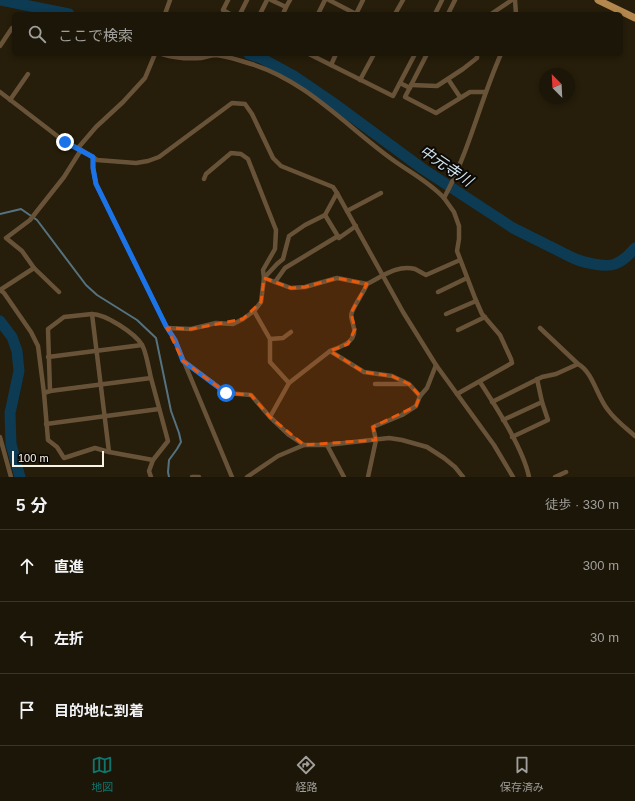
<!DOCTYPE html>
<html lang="ja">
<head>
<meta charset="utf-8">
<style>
	body { margin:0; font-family:Arial,"Noto Sans JP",sans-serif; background:#251f12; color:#f1f3f6 }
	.compass { position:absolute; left:539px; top:68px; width:36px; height:36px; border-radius:50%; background:#1c1608; box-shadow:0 2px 6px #0003; rotate:336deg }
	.scale { position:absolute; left:12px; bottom:10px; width:92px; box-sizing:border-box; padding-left:4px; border:2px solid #faf4e8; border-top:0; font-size:11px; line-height:14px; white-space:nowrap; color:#faf4e8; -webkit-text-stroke:3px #0c0803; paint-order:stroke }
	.stop { position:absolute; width:12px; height:12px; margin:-9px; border:3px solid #1a73e8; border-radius:50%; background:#fff }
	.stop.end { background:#1a73e8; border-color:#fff; box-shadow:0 1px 4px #0008 }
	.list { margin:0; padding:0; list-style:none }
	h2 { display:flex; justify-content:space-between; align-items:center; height:52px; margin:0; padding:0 16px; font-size:17px }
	h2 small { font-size:13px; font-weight:400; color:#a09f9c }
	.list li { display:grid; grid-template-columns:26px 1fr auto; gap:12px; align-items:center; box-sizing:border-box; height:72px; padding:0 16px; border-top:1px solid #3a3529 }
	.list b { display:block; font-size:15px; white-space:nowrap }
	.list em { font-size:13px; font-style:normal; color:#a09f9c }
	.icon { flex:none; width:22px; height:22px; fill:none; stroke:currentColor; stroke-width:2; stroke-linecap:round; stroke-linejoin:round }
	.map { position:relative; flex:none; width:635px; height:477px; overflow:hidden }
	.search { position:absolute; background:#1c1608; box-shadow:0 2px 6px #0003; left:12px; right:12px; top:12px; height:44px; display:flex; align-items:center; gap:10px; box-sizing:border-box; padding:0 14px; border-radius:6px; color:#a09f9c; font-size:15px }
	.sheet { height:268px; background:#1c1608 }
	nav { display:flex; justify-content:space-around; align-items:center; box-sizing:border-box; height:56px; border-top:1px solid #3a3529; background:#1c1608; font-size:11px; color:#a09f9c }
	nav a { display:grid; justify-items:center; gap:2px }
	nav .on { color:#0f766e }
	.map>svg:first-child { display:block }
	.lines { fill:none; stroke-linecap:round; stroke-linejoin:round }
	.stream { stroke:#547280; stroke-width:2 }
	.river { stroke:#0d3b54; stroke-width:11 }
	.minor { stroke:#685339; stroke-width:4.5 }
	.primary { stroke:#b3874e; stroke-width:7 }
	.route { stroke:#1a73e8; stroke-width:5 }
	.marked { fill:#e8590c; fill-opacity:0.2; stroke:#e8590c; stroke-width:3; stroke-dasharray:8 5; stroke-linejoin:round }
	.labels { text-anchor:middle; stroke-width:4; stroke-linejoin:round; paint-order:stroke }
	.water-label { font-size:15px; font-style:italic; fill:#d3e6f4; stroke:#0c0803 }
</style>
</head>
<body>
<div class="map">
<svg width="635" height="477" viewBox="0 0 635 477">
	<rect width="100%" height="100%" fill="#261d0a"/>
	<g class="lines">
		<g class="stream">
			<polyline points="0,214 21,209 37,220 86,285 97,295 137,320 156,338 171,411 179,433 181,442 177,449 169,460 168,472 169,477"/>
			<polyline points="16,477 18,477"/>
		</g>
		<g class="river">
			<polyline points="0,0 69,14"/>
			<path d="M249,54L261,58L294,76L332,102L423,169L513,228L571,257C581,262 605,268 615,264C623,261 630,254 635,248"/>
			<polyline points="0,321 12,337 17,351 19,371 10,413 11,444 20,477"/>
		</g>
		<g class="minor">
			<polyline points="228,0 223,10 230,14"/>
			<polyline points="271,0 286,7 283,14"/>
			<polyline points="329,0 356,14"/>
			<polyline points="515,0 516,14"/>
			<polyline points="286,7 290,0"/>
			<polyline points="165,14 170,0"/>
			<polyline points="240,14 247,0"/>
			<polyline points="260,14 267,0"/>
			<polyline points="318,14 325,0"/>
			<polyline points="356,14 363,0"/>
			<polyline points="395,14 403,0"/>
			<polyline points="435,14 442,0"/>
			<polyline points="448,14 455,0"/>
			<polyline points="491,14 512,0"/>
			<polyline points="0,46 12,28"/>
			<path d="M162,54C175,58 187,59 201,58C206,57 211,55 216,55C227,56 238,60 248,63C305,79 347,127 393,160C411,173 429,182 444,198"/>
			<polyline points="309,54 331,65"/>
			<polyline points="336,54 331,65 393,96 415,54"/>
			<polyline points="427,54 405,97 436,113 470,92 485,92"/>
			<polyline points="448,79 460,97"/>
			<polyline points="360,80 374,54"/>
			<polyline points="400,83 410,88"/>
			<polyline points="411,85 437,86 463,69 477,58 477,54"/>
			<polyline points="0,92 65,142 78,148 97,160 136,163 148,161 159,157 232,103 245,104 252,114 273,158 281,166 333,187 337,193 403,312 436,365 494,445 513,477"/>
			<polyline points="10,100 28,74"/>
			<polyline points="78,148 96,127 123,102 145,78 155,54"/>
			<polyline points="93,157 93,168 96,184 166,326 175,340 232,477"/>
			<polyline points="204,179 206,174 231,153 241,154 248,159 276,230 275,249 263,270 264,278 291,288 305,287 337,278 367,284"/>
			<polyline points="347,211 381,193"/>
			<polyline points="325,215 339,238 356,226"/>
			<polyline points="275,282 285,268 338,236"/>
			<polyline points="0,290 4,293 31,332 38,346 44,393"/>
			<polyline points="0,290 34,268"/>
			<polyline points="59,292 34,268 22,251 6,238 30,220 64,177 81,150"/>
			<polyline points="438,292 467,278"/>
			<path d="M92,314C105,314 135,333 142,345C146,351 149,370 151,378L50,391L48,329L64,317Z"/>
			<polyline points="92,314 109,452"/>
			<polyline points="446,314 476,301"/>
			<polyline points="167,328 191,329 216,323 233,324 243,319 254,311"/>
			<path d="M540,328L578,364C593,372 597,397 608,410C615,420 626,428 635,436"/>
			<polyline points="458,330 485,317"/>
			<polyline points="270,339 283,338 291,332"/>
			<path d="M330,351C343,346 359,341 353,324C352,320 350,316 352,312C356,302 363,294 367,284C381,277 398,264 415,269C419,271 422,273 426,275L460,260"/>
			<polyline points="48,357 142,345"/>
			<polyline points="185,362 226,393 251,395 270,417 289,435 304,445"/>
			<path d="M480,382C496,407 523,448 529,477"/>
			<polyline points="289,383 330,351 364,372 392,376 409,384 420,396"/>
			<polyline points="375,384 408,384"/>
			<polyline points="50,391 44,393 48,440 57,447 64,458 95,448 109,452 153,460 168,441 151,378"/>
			<path d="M457,394L512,363L511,359L500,335L482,314L475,298L457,251L459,239V226L454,212L444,198C469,152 480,101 501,54"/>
			<polyline points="492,402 542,377 556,374 578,364"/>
			<polyline points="270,417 289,383 270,362 270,339 254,311 261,302 264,278 277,264 283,259 289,236 305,225 325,215 337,193"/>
			<polyline points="503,420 542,402 537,379"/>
			<polyline points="46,424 159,409"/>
			<polyline points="0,437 11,477"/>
			<polyline points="512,437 548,420 542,402"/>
			<polyline points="327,445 344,477"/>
			<polyline points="151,477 149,471 153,460"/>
			<polyline points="192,477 199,477"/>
			<polyline points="247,477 278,456 304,445 327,445 389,438 402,440 427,447 444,458 455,467 463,477"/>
			<polyline points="368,477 376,440 373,427 402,415 416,406 420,396 427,388 436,365"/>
			<polyline points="555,477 566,472"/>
		</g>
		<polyline class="primary" points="598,0 635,18"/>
	</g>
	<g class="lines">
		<polyline class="route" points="65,142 93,157 93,168 96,184 166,326 175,340 183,361 226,393"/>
	</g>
	<path class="marked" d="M264,278L291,288L305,287L337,278L367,284L351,313L355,329L348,344L330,351L364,372L392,376L409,384L420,396L416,406L373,427L376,440L304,445L270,417L251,395L226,393L183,361L167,328L191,329L243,319L261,302Z"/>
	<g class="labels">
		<g class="water-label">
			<text transform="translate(446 166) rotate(34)" y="5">中元寺川</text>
		</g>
	</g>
</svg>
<svg class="compass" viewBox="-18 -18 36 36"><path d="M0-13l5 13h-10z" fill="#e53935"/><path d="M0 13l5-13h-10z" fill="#a09f9c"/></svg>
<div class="scale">100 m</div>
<div class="stop" style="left:226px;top:393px"></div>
<div class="stop end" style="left:65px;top:142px"></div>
<div class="search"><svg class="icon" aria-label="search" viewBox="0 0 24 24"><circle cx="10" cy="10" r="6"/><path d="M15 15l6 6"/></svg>ここで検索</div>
</div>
<section class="sheet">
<h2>5 分<small>徒歩 · 330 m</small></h2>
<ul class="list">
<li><svg class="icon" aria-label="ahead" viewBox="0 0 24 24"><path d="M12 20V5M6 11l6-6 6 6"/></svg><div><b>直進</b></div><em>300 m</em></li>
<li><svg class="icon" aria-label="left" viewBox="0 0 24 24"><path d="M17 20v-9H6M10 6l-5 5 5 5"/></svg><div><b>左折</b></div><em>30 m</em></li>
<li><svg class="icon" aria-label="arrive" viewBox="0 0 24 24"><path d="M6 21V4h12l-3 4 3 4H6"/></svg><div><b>目的地に到着</b></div></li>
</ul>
</section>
<nav>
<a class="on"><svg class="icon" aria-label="map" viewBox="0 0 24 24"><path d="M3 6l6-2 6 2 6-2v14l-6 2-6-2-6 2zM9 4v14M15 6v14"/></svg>地図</a>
<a><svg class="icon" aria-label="directions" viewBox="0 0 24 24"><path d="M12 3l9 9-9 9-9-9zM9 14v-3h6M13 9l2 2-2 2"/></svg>経路</a>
<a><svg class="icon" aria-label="saved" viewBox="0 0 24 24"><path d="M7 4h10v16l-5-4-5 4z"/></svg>保存済み</a>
</nav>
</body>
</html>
